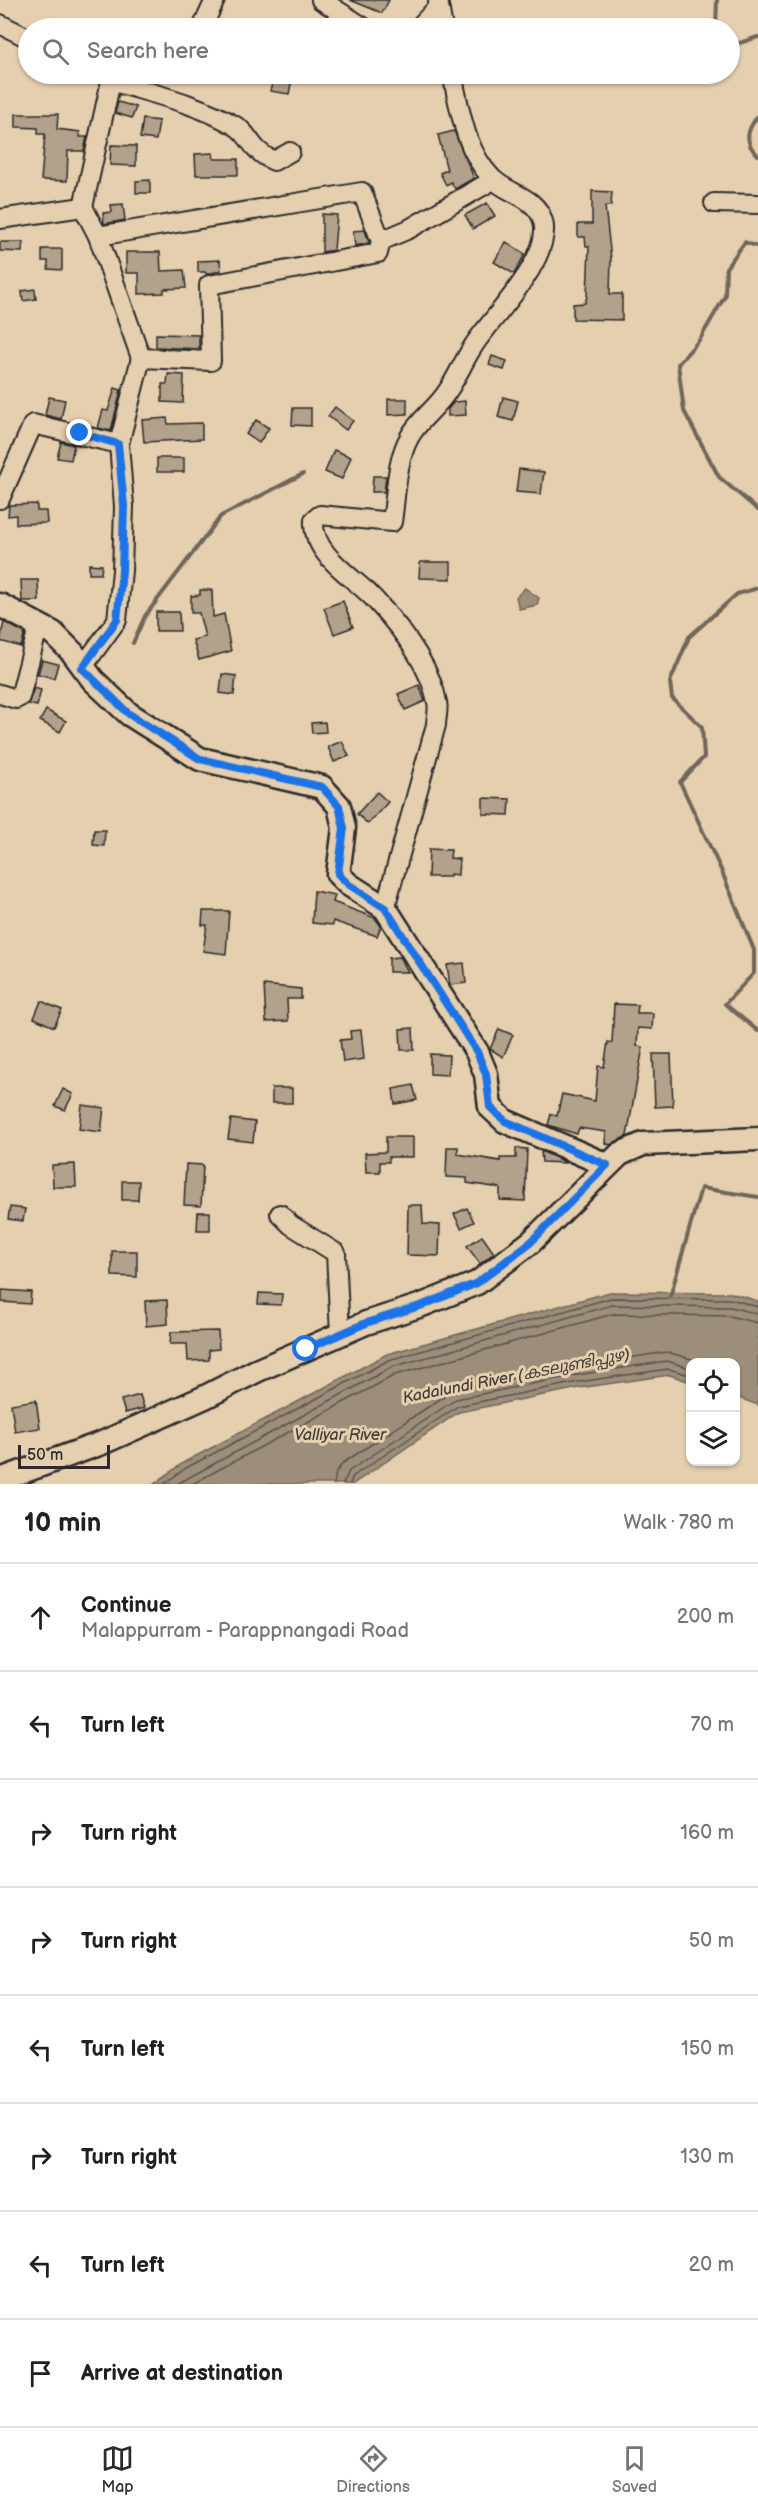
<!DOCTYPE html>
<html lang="en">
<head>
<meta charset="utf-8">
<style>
	body { margin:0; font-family:"Balsamiq Sans","Noto Sans Malayalam",sans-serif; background:#f6f6f6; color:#202124 }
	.controls { position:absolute; right:18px; bottom:18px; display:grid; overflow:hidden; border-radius:12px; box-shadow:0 2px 4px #0004 }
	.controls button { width:54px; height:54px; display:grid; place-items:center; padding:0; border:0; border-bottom:2px solid #e0e0e0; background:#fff; color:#202124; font:30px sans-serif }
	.scale { position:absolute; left:18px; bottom:15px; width:92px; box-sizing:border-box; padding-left:6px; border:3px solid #2b2b2b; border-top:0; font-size:16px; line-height:21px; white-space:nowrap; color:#2b2b2b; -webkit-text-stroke:4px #e6cfaf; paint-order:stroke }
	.stop { position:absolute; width:18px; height:18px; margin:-14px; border:4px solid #1a73e8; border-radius:50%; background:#fff }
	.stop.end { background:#1a73e8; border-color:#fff; box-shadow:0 2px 6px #0008 }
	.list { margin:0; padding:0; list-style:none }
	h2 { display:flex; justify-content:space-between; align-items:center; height:78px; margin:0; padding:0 24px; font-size:26px }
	h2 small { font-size:20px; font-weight:400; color:#757577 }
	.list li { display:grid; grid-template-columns:39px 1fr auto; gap:18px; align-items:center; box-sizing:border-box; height:108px; padding:0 24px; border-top:2px solid #e0e0e0 }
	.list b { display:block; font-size:22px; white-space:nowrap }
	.list p { margin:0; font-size:20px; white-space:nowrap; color:#757577 }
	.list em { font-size:20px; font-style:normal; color:#757577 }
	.icon { flex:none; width:33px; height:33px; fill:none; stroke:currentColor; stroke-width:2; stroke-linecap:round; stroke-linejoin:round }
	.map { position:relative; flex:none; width:758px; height:1484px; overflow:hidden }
	.search { position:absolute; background:#fff; box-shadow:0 2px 4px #0004; left:18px; right:18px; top:18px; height:66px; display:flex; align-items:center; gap:15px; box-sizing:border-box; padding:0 21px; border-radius:33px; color:#757577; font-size:22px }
	.sheet { height:942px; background:#fff }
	nav { display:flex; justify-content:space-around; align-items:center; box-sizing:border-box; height:84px; border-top:2px solid #e0e0e0; background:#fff; font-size:16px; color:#757577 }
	nav a { display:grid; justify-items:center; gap:3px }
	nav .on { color:#2b2b2b }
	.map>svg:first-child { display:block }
	.water { fill:#9c8e7a; stroke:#6f665a; stroke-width:1.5 }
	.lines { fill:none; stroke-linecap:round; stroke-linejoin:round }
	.shore { stroke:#58534b; stroke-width:1.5 }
	.stream { stroke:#6f665a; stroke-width:4 }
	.building { fill:#b2a18b; stroke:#2b2b2b; stroke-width:1.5 }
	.minor-casing { stroke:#2b2b2b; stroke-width:22 }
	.major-casing { stroke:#2b2b2b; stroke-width:27 }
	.minor { stroke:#e6cfaf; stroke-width:18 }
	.major { stroke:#e6cfaf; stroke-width:22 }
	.route { stroke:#1a73e8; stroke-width:8 }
	.labels { text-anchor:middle; stroke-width:6; stroke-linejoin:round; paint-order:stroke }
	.water-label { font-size:16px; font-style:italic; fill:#423f3b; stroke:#e6cfaf }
</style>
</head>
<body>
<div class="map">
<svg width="758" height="1484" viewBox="0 0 758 1484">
	<rect width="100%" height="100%" fill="#e6cfaf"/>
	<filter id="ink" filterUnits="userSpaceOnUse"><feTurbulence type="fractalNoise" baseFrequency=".0167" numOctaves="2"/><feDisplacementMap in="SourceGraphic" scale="12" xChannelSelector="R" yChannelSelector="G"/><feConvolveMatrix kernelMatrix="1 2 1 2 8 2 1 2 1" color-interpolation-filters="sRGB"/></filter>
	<g filter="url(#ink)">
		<g class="water">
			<polygon points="525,588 539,598 537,605 519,609 516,597"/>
			<polygon points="610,1292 732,1293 758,1301 758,1405 736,1397 736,1362 690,1362 690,1382 670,1375 579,1388 459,1412 353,1484 154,1484 183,1463 387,1354"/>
		</g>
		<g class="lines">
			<g class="shore">
				<polyline points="164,1484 186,1468 389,1360 611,1298 731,1299 758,1307"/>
				<polyline points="177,1484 392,1367 612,1305 730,1307 758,1314"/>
				<polyline points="192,1484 395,1375 613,1314 729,1316 758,1323"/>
				<polyline points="334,1484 336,1472 343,1463 454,1390 575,1366 667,1352 702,1362"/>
				<polyline points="343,1484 349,1471 456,1399 577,1375 667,1361 690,1368"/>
				<polyline points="350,1484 353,1476 458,1406 578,1382 668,1369 690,1375"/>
			</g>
			<g class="stream">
				<polyline points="716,28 717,0"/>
				<polyline points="730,46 758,37"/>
				<path d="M758,116C747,129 743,143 758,155"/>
				<polyline points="758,247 745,242 726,268 725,296 700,339 678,364 684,411 719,477 758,510"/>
				<polyline points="758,588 737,594 689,637 670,682 672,698 702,727 704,757 680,782 722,872 754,950 754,973 725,1004 758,1031"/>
				<polyline points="133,643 145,616 221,516 303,474"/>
				<polyline points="670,1297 701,1188 758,1197"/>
			</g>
		</g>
		<g class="building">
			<polygon points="350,0 389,0 382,13"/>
			<polygon points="275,74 293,74 289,94 270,91"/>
			<polygon points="118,102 136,107 132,118 115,113"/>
			<polygon points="16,114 58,114 57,129 80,132 80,137 87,137 84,151 68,151 67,181 41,180 45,134 38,134 38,128 16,127"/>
			<polygon points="143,119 159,121 156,140 140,138"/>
			<polygon points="454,131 474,178 455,189 451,182 446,185 440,173 447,170 438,135"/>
			<polygon points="111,145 136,146 136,166 110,165"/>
			<polygon points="213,153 214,159 238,159 238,175 196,175 195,154"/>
			<polygon points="150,180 150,193 136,193 136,181"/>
			<polygon points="592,191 612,192 611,206 605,206 611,259 610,294 622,294 622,320 573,319 573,304 585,303 587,296 589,246 586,246 585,237 578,237 578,224 592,224"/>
			<polygon points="487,203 495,216 473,229 465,215"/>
			<polygon points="123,204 125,220 104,224 103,213 112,212 111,205"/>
			<polygon points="322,214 337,215 334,250 322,252"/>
			<polygon points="365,230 369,243 355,246 353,231"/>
			<polygon points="0,242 23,242 22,252 0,251"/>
			<polygon points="506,242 525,254 514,274 494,262"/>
			<polygon points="42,249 62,249 62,270 48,269 48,261 42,261"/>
			<polygon points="126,252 160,252 161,271 184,270 186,288 164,289 164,293 139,294 139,273 126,273"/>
			<polygon points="220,260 221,271 206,274 205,272 198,272 198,261"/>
			<polygon points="35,289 36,299 23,301 22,291"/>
			<polygon points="156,334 199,335 199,349 156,347"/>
			<polygon points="492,356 507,361 504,370 489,365"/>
			<polygon points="168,374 184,375 183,403 162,402 162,384 167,384"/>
			<polygon points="115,388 121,390 111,431 98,428 103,410 108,411"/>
			<polygon points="49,397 65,400 61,419 45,415"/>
			<polygon points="503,397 518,401 513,421 498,417"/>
			<polygon points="388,399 407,399 407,414 388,415"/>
			<polygon points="465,401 466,415 448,416 448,409 454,402"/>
			<polygon points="335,407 353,421 346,430 328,416"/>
			<polygon points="293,408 311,408 311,426 292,425"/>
			<polygon points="167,418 168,424 202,423 202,439 144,442 142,420"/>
			<polygon points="256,420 269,428 259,443 246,434"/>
			<polygon points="61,442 74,445 71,460 57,458"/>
			<polygon points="334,450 351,457 342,479 325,472"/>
			<rect x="157" y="458" width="27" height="14"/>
			<polygon points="519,469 544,472 541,494 516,492"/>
			<polygon points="373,476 386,476 384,492 372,492"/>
			<polygon points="37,504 37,511 46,511 47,523 16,524 16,515 8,516 9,505"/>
			<polygon points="420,562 451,562 451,579 419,578"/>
			<polygon points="89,564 102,565 101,574 89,574"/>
			<polygon points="21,580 38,580 39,601 22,601"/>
			<polygon points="200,590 212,590 213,617 224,614 231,651 199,660 193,640 205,637 199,613 191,613 191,596 200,595"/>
			<polygon points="343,601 353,627 334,634 324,608"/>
			<polygon points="156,612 179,612 180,631 156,631"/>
			<polygon points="4,622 25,633 21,647 0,641"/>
			<polygon points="42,660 58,664 54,678 38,674"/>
			<polygon points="222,674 236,676 234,695 220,693"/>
			<polygon points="419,685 425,701 405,710 398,694"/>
			<polygon points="34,688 41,690 37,706 28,704"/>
			<polygon points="46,710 66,721 60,732 40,721"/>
			<polygon points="325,722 326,732 312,733 311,723"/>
			<polygon points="342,741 349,756 334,762 328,747"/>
			<polygon points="377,792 388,802 368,824 357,814"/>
			<polygon points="483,798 510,799 509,815 483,814"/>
			<polygon points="94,830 105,830 104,846 93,845"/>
			<polygon points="429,849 451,850 450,858 459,859 458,875 450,874 450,877 428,877"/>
			<polygon points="314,891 335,895 333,902 375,918 381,926 377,936 333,921 333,925 312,923"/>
			<polygon points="203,911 229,911 226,954 203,951 207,925 202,925"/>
			<polygon points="400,957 408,972 389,972 389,958"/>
			<polygon points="464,963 466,983 450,985 447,965"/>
			<polygon points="264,985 301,989 301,999 287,999 288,1021 266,1022"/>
			<polygon points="41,1001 62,1010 54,1027 34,1018"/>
			<polygon points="614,1004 638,1005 637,1013 653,1013 652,1029 638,1028 637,1046 643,1047 627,1136 610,1145 605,1143 606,1132 579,1128 577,1134 548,1125 551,1114 557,1116 562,1094 595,1101 598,1066 604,1067 608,1042 612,1043"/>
			<polygon points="413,1028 414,1050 401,1050 400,1029"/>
			<polygon points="499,1029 513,1035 503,1057 490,1049"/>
			<polygon points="361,1030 364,1059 343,1062 340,1040 351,1039 350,1031"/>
			<polygon points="430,1054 449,1055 448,1075 430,1074"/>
			<polygon points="653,1054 671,1054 673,1106 655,1107"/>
			<polygon points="413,1085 417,1100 395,1104 393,1089"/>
			<rect x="272" y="1088" width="20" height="15"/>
			<polygon points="63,1089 73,1094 65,1110 55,1106"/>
			<polygon points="82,1105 104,1108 101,1132 79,1129"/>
			<polygon points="231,1119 255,1122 253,1142 228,1139"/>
			<polygon points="386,1137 413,1137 413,1157 389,1157 389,1162 380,1162 380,1172 366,1172 365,1153 386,1152"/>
			<polygon points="447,1147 458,1147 458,1154 500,1161 500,1158 516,1158 516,1148 527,1149 525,1201 500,1200 500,1188 467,1183 467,1178 446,1177"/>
			<polygon points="541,1151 567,1163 542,1162"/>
			<polygon points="75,1164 76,1187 53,1187 52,1165"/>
			<polygon points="186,1164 203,1165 201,1206 184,1205"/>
			<polygon points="122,1181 139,1181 138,1200 122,1200"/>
			<polygon points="408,1205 422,1205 423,1224 440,1225 439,1256 407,1255"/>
			<polygon points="10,1207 25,1209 23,1221 8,1219"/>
			<polygon points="467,1208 474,1222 461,1228 454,1214"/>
			<polygon points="198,1212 210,1212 210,1230 197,1230"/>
			<polygon points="482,1236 494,1253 480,1264 467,1246"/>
			<polygon points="112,1251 137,1251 137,1277 112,1276"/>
			<polygon points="2,1290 31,1292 30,1304 2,1302"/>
			<polygon points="259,1293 282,1294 281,1305 258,1304"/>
			<polygon points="167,1300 168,1324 146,1326 145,1301"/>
			<polygon points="218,1331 219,1349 209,1350 209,1360 188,1361 187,1344 170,1344 171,1332"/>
			<polygon points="140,1395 144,1408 125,1413 121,1400"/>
			<polygon points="36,1400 40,1428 15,1432 11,1404"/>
		</g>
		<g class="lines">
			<defs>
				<g id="minor">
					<polyline points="321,0 365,28"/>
					<polyline points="438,0 443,28"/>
					<polyline points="0,24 28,38"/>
					<polyline points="202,28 215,0"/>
					<polyline points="418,28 438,7"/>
					<polyline points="714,203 758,204"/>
					<path d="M83,207L111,81C153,94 196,103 234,125C251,134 249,150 274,161L290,152"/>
					<polyline points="0,219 83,207 98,236 141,358"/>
					<polyline points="98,236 362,192 381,241"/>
					<polyline points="0,499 33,424 119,444"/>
					<polyline points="82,668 117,620 122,571 124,506 119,444 141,358 211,361 209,285 378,253 381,241 409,229 493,180"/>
					<polyline points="0,694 16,699 20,697 39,624"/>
					<path d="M385,908L436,725C436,718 439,709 437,702C430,665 401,628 376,601C356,578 311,555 314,520L320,515L392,522C396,496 396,462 409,438C417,422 433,411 444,396C456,381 463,361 474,345C493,316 553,258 543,221C536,196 507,194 492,178C465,151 460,109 452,74"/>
					<polyline points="280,1214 291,1225 336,1253 340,1334"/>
				</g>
				<g id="major">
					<polyline points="0,605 53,633 73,653 93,680 129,714 200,759 322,787 339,806 344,828 338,874 348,884 385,908 477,1052 486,1074 490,1107 505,1121 607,1165"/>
					<polyline points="0,1480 102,1443 205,1397 256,1371 366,1323 422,1305 477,1283 531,1242 620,1154 643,1144 758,1139"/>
				</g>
			</defs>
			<use href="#minor" class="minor-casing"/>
			<use href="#major" class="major-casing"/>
			<use href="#minor" class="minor"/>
			<use href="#major" class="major"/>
		</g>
	</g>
	<g class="lines" filter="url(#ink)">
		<polyline class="route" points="80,433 118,444 124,506 122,571 117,620 82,668 129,714 200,759 322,787 339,806 344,828 338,874 348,884 385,908 477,1052 486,1074 490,1107 505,1121 607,1165 531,1242 477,1283 423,1305 366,1323 306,1349"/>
	</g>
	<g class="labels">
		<g class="water-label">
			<text transform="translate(516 1375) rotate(-11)" y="6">Kadalundi River (കടലുണ്ടിപ്പുഴ)</text>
			<text x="340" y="1440">Valliyar River</text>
		</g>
	</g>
</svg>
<div class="controls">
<button><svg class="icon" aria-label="locate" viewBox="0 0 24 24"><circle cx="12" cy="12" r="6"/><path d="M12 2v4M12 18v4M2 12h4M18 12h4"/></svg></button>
<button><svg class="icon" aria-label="layers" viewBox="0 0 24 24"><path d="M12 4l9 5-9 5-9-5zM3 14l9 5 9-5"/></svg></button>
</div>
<div class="scale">50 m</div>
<div class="stop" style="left:306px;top:1349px"></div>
<div class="stop end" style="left:80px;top:433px"></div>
<div class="search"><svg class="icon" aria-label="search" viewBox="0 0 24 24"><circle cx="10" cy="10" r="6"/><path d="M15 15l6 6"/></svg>Search here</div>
</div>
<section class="sheet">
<h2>10 min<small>Walk · 780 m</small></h2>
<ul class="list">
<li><svg class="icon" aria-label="ahead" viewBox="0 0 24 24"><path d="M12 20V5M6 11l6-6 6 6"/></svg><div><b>Continue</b><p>Malappurram - Parappnangadi Road</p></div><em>200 m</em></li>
<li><svg class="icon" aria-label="left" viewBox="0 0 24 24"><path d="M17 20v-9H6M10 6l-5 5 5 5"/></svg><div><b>Turn left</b></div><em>70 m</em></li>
<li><svg class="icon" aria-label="right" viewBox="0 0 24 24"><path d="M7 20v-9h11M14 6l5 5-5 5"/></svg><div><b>Turn right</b></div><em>160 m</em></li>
<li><svg class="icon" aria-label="right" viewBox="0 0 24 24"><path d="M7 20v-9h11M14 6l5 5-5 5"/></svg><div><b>Turn right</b></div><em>50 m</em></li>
<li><svg class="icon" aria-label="left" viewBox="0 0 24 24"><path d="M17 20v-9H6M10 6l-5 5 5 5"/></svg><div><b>Turn left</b></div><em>150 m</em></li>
<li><svg class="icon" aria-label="right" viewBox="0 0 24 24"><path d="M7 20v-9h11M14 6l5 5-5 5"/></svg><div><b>Turn right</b></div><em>130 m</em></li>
<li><svg class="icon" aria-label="left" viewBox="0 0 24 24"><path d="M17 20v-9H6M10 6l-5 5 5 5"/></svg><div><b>Turn left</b></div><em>20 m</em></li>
<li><svg class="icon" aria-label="arrive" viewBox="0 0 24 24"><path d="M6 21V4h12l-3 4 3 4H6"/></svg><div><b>Arrive at destination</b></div></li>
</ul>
</section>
<nav>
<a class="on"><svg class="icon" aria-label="map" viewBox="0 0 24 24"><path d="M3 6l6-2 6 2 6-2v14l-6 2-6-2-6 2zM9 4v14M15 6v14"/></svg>Map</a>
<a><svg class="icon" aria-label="directions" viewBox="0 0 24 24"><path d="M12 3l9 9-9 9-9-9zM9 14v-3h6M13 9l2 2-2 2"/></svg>Directions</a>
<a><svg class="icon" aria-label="saved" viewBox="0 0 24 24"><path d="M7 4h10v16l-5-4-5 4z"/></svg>Saved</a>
</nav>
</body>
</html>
